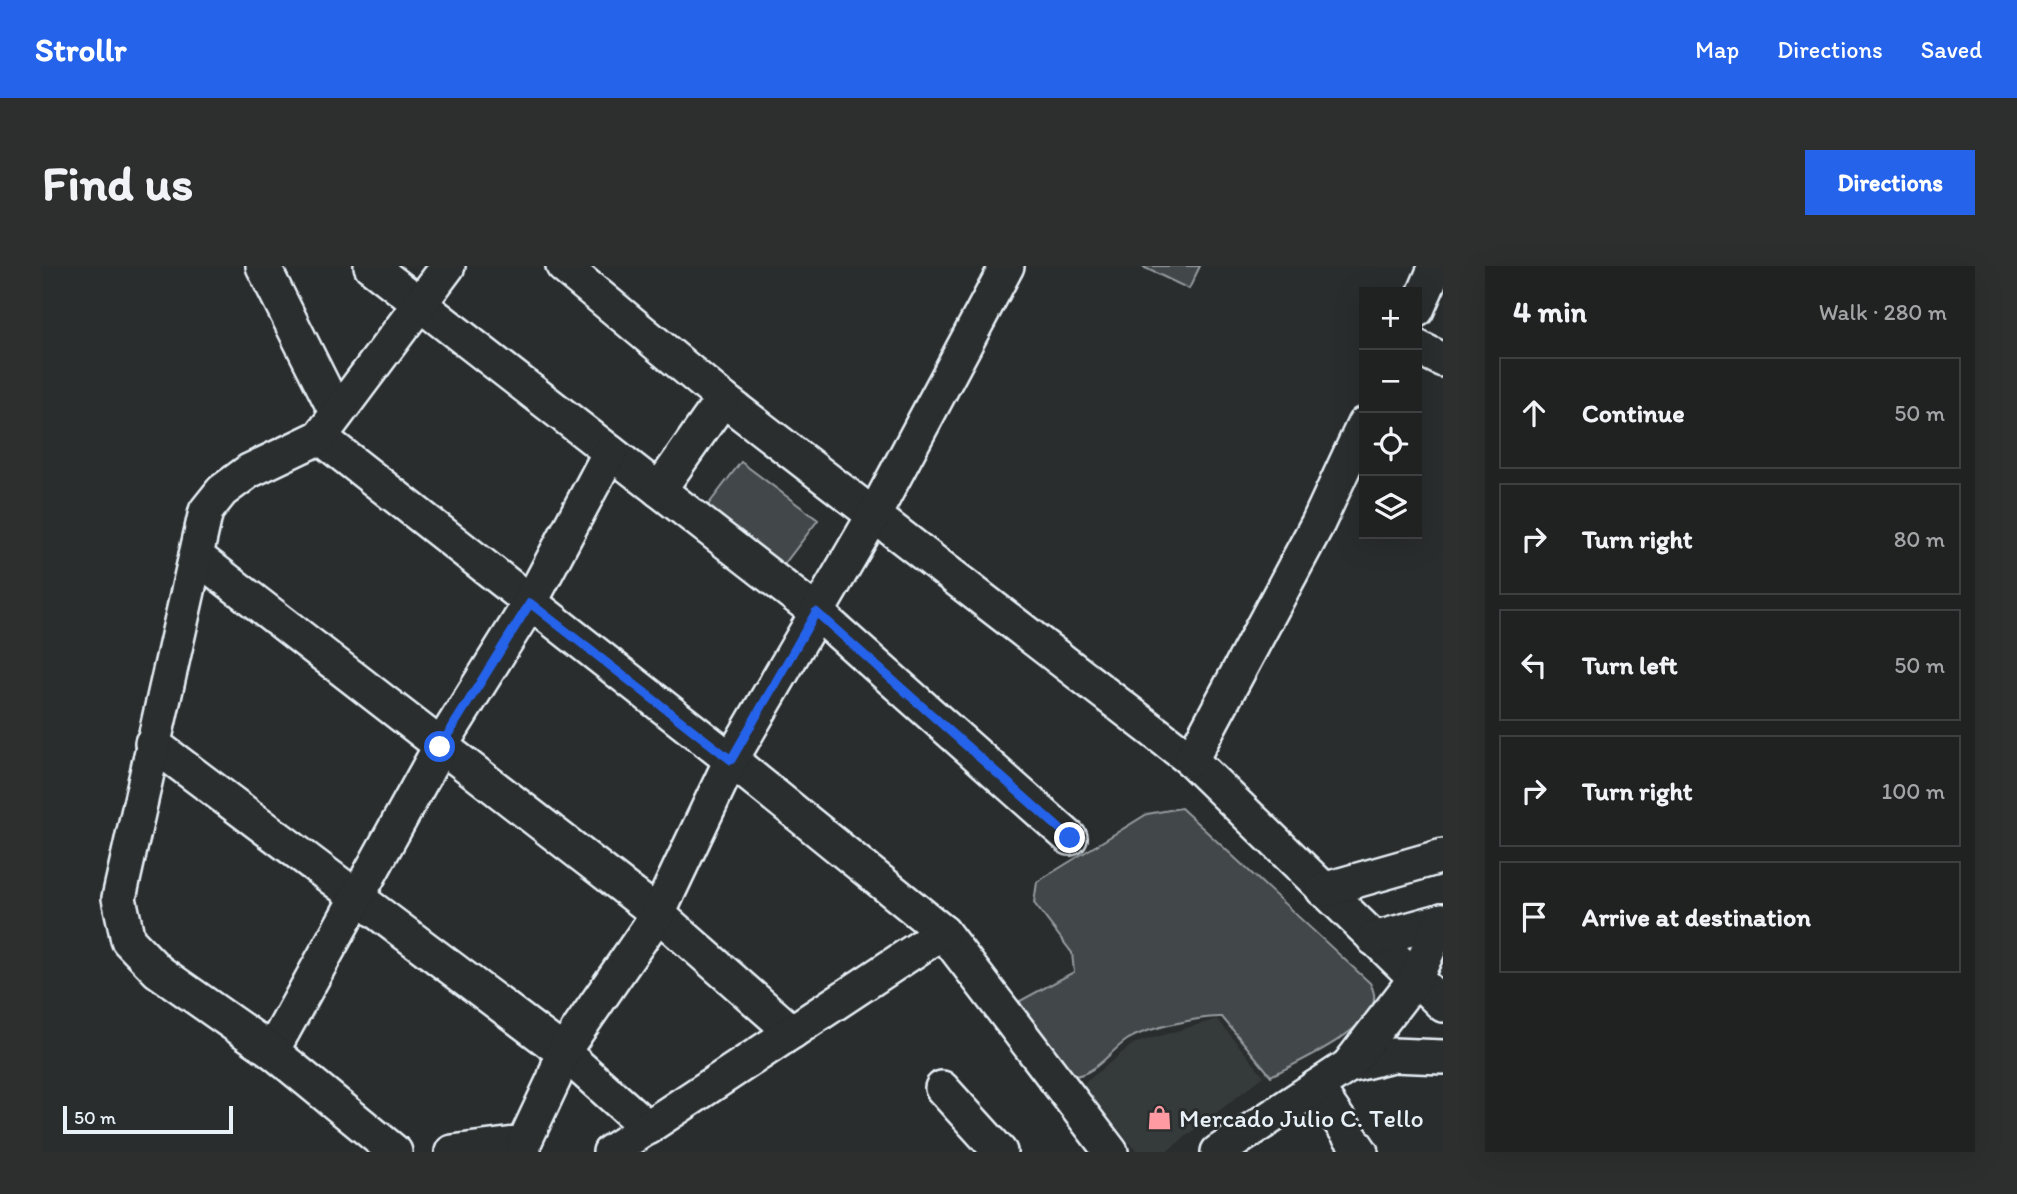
<!DOCTYPE html>
<html lang="en">
<head>
<meta charset="utf-8">
<style>
	body { margin:0; font-family:Itim,sans-serif; background:#2d2f2f; color:#f1f3f6 }
	.controls { position:absolute; right:21px; top:21px; display:grid; overflow:hidden; border-radius:0px; box-shadow:0 7px 28px #0002 }
	.controls button { width:63px; height:63px; display:grid; place-items:center; padding:0; border:0; border-bottom:2px solid #3d3f40; background:#202222; color:#f1f3f6; font:35px sans-serif }
	.scale { position:absolute; left:21px; bottom:18px; width:170px; box-sizing:border-box; padding-left:7px; border:4px solid #e8f1f8; border-top:0; font-size:19px; line-height:24px; white-space:nowrap; color:#e8f1f8; -webkit-text-stroke:5px #2a2d2e; paint-order:stroke }
	.stop { position:absolute; width:21px; height:21px; margin:-16px; border:5px solid #2563eb; border-radius:50%; background:#fff }
	.stop.end { background:#2563eb; border-color:#fff; box-shadow:0 2px 7px #0008 }
	.list { margin:0; padding:0; list-style:none }
	h2 { display:flex; justify-content:space-between; align-items:center; height:91px; margin:0; padding:0 28px; font-size:30px }
	h2 small { font-size:23px; font-weight:400; color:#a2a4a5 }
	.list li { display:grid; grid-template-columns:46px 1fr auto; gap:21px; align-items:center; box-sizing:border-box; height:112px; margin:0 14px 14px; padding:0 14px; border:2px solid #3d3f40; border-radius:0px }
	.list b { display:block; font-size:26px; white-space:nowrap }
	.list em { font-size:23px; font-style:normal; color:#a2a4a5 }
	.icon { flex:none; width:38px; height:38px; fill:none; stroke:currentColor; stroke-width:2; stroke-linecap:round; stroke-linejoin:round }
	.map { position:relative; flex:none; width:1401px; height:886px; overflow:hidden; border-radius:0px }
	header { display:flex; align-items:center; gap:42px; box-sizing:border-box; height:98px; padding:0 35px; background:#2563eb; color:#fff }
	header strong { font-size:33px }
	nav { display:flex; gap:38px; margin-inline-start:auto; font-size:24px }
	.intro { display:flex; align-items:center; justify-content:space-between; box-sizing:border-box; height:168px; padding:0 42px }
	h1 { margin:0; font-size:49px }
	.button { padding:18px 32px; border-radius:0px; background:#2563eb; color:#fff; font-size:24px; font-weight:700 }
	main { display:flex; gap:42px; padding:0 42px }
	aside { flex:1; background:#202222; border-radius:0px; box-shadow:0 7px 28px #0002 }
	.map>svg:first-child { display:block }
	.built { fill:#363a3b }
	.green { fill:#424648; stroke:#959ca0; stroke-width:2 }
	.lines { fill:none; stroke-linecap:round; stroke-linejoin:round }
	.minor-casing { stroke:#e8f1f8; stroke-width:38 }
	.minor { stroke:#2a2d2e; stroke-width:33 }
	.route { stroke:#2563eb; stroke-width:9 }
	.labels { text-anchor:middle; stroke-width:6; stroke-linejoin:round; paint-order:stroke }
	.poi-label { font-size:26px; fill:#e8f1f8; stroke:#2a2d2e; text-anchor:start }
</style>
</head>
<body>
<header>
<strong>Strollr</strong>
<nav><a>Map</a><a>Directions</a><a>Saved</a></nav>
</header>
<div class="intro"><h1>Find us</h1><a class="button">Directions</a></div>
<main>
<div class="map">
<svg width="1401" height="886" viewBox="0 0 1401 886">
	<rect width="100%" height="100%" fill="#2a2d2e"/>
	<filter id="ink" filterUnits="userSpaceOnUse"><feTurbulence type="fractalNoise" baseFrequency=".0143" numOctaves="2"/><feDisplacementMap in="SourceGraphic" scale="14" xChannelSelector="R" yChannelSelector="G"/><feConvolveMatrix kernelMatrix="1 2 1 2 8 2 1 2 1" color-interpolation-filters="sRGB"/></filter>
	<g filter="url(#ink)">
		<polygon class="built" points="1175,753 1222,810 1124,886 1095,886 1040,819 1091,778"/>
		<g class="green">
			<polygon points="1099,0 1158,0 1147,23"/>
			<polygon points="699,196 776,254 740,301 663,243"/>
			<path d="M1139,542L1328,717C1330,721 1333,728 1332,733C1331,763 1254,797 1229,810L1180,751C1160,750 1101,763 1085,774C1067,786 1053,809 1031,810L980,746L978,735L1032,706L1030,687L992,637L995,616L1105,548Z"/>
		</g>
		<g class="lines">
			<defs>
				<g id="minor">
					<polyline points="221,0 295,148"/>
					<polyline points="329,0 774,346 1028,572"/>
					<polyline points="521,0 681,133 1149,494 1401,739"/>
					<polyline points="1375,44 1394,0"/>
					<polyline points="1375,81 1401,94"/>
					<polyline points="278,171 689,494 901,666 1069,886"/>
					<polyline points="617,224 681,133"/>
					<polyline points="154,290 616,648 750,766"/>
					<polyline points="110,477 521,786 606,862"/>
					<polyline points="1149,494 1276,257 1322,158"/>
					<polyline points="1281,624 1401,590"/>
					<polyline points="1332,673 1401,654"/>
					<polyline points="230,785 398,481 488,337 568,186"/>
					<polyline points="1306,800 1350,789 1401,791"/>
					<polyline points="1274,821 1319,886"/>
					<polyline points="900,822 958,886"/>
					<polyline points="353,886 230,785 116,705 86,674 77,632 164,245 180,225 207,205 278,171 406,0"/>
					<polyline points="410,886 482,877"/>
					<polyline points="482,886 482,877 512,813 521,786 616,648 689,494 832,249 965,0"/>
					<polyline points="568,886 901,666"/>
					<polyline points="1176,886 1306,800 1373,713 1400,654"/>
				</g>
			</defs>
			<use href="#minor" class="minor-casing"/>
			<use href="#minor" class="minor"/>
		</g>
	</g>
	<g class="lines" filter="url(#ink)">
		<polyline class="route" points="398,481 488,337 689,494 774,346 1028,572"/>
	</g>
	<defs>
		<symbol id="shop-bare" viewBox="-9 -9 18 18"><path d="M-5-2.5h2.3a2.7 3.5 0 0 1 5.4 0H5L5.5 6h-11ZM-1.5-2.5h3a1.5 2.3 0 0 0-3 0Z" fill="#ff9aa2" stroke="#2a2d2e" stroke-width="2.5" paint-order="stroke"/></symbol>
	</defs>
	<g fill-rule="evenodd">
		<use href="#shop-bare" x="1100" y="834" width="35" height="35"/>
	</g>
	<g class="labels">
		<g class="poi-label">
			<text x="1137" y="861">Mercado Julio C. Tello</text>
		</g>
	</g>
</svg>
<div class="controls">
<button>+</button>
<button>−</button>
<button><svg class="icon" aria-label="locate" viewBox="0 0 24 24"><circle cx="12" cy="12" r="6"/><path d="M12 2v4M12 18v4M2 12h4M18 12h4"/></svg></button>
<button><svg class="icon" aria-label="layers" viewBox="0 0 24 24"><path d="M12 4l9 5-9 5-9-5zM3 14l9 5 9-5"/></svg></button>
</div>
<div class="scale">50 m</div>
<div class="stop" style="left:398px;top:481px"></div>
<div class="stop end" style="left:1028px;top:572px"></div>
</div>
<aside>
<h2>4 min<small>Walk · 280 m</small></h2>
<ul class="list">
<li><svg class="icon" aria-label="ahead" viewBox="0 0 24 24"><path d="M12 20V5M6 11l6-6 6 6"/></svg><div><b>Continue</b></div><em>50 m</em></li>
<li><svg class="icon" aria-label="right" viewBox="0 0 24 24"><path d="M7 20v-9h11M14 6l5 5-5 5"/></svg><div><b>Turn right</b></div><em>80 m</em></li>
<li><svg class="icon" aria-label="left" viewBox="0 0 24 24"><path d="M17 20v-9H6M10 6l-5 5 5 5"/></svg><div><b>Turn left</b></div><em>50 m</em></li>
<li><svg class="icon" aria-label="right" viewBox="0 0 24 24"><path d="M7 20v-9h11M14 6l5 5-5 5"/></svg><div><b>Turn right</b></div><em>100 m</em></li>
<li><svg class="icon" aria-label="arrive" viewBox="0 0 24 24"><path d="M6 21V4h12l-3 4 3 4H6"/></svg><div><b>Arrive at destination</b></div></li>
</ul>
</aside>
</main>
</body>
</html>
